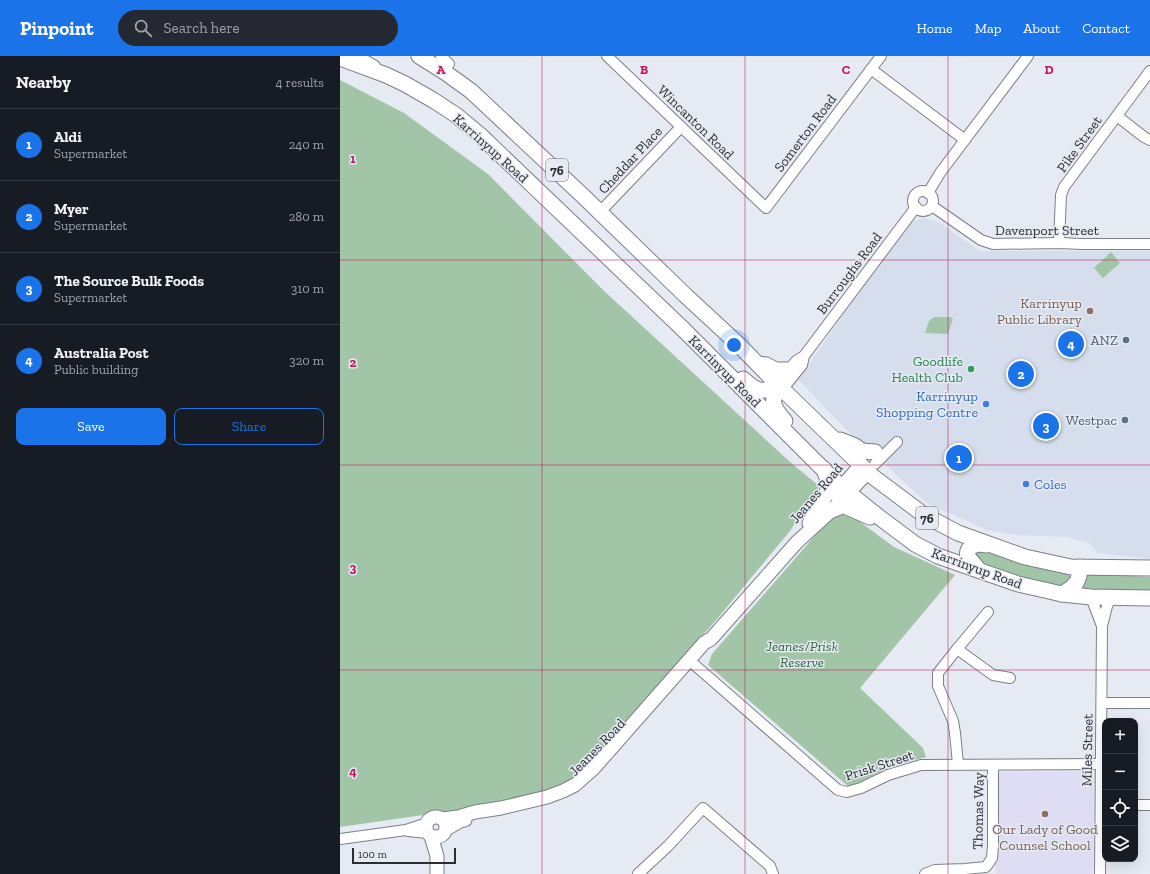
<!DOCTYPE html>
<html lang="en">
<head>
<meta charset="utf-8">
<style>
	body { margin:0; font-family:"Zilla Slab",serif; background:#242831; color:#f1f3f6 }
	.controls { position:absolute; right:12px; bottom:12px; display:grid; overflow:hidden; border-radius:8px; box-shadow:0 4px 16px #0002 }
	.controls button { width:36px; height:36px; display:grid; place-items:center; padding:0; border:0; border-bottom:1px solid #363941; background:#171b24; color:#f1f3f6; font:20px sans-serif }
	.scale { position:absolute; left:12px; bottom:10px; width:104px; box-sizing:border-box; padding-left:4px; border:2px solid #2c2e31; border-top:0; font-size:11px; line-height:14px; white-space:nowrap; color:#2c2e31; -webkit-text-stroke:3px #e5eaf3; paint-order:stroke }
	.you { position:absolute; left:394px; top:289px; width:14px; height:14px; margin:-10px; border:3px solid #fff; border-radius:50%; background:#1a73e8; box-shadow:0 0 0 6px #1a73e833 }
	.badge { display:grid; place-items:center; width:26px; height:26px; border-radius:50%; background:#1a73e8; color:#fff; font-size:13px; font-weight:700 }
	.pin { position:absolute; translate:-50% -50%; border:2px solid #fff; box-shadow:0 1px 4px #0006 }
	.list { margin:0; padding:0; list-style:none }
	h2 { display:flex; justify-content:space-between; align-items:center; height:52px; margin:0; padding:0 16px; font-size:17px }
	h2 small { font-size:13px; font-weight:400; color:#9ea1a6 }
	.list li { display:grid; grid-template-columns:26px 1fr auto; gap:12px; align-items:center; box-sizing:border-box; height:72px; padding:0 16px; border-top:1px solid #363941 }
	.list b { display:block; font-size:15px; white-space:nowrap }
	.list p { margin:0; font-size:13px; white-space:nowrap; color:#9ea1a6 }
	.list em { font-size:13px; font-style:normal; color:#9ea1a6 }
	.actions { display:flex; gap:8px; padding:12px 16px }
	.actions a { flex:1; padding:9px 0; border:1px solid #1a73e8; border-radius:8px; text-align:center; font-size:14px; color:#1a73e8 }
	.actions .main { background:#1a73e8; color:#fff }
	.icon { flex:none; width:22px; height:22px; fill:none; stroke:currentColor; stroke-width:2; stroke-linecap:round; stroke-linejoin:round }
	.map { position:relative; flex:none; width:810px; height:818px; overflow:hidden }
	header { display:flex; align-items:center; gap:24px; box-sizing:border-box; height:56px; padding:0 20px; background:#1a73e8; color:#fff }
	header strong { font-size:19px }
	nav { display:flex; gap:22px; margin-inline-start:auto; font-size:14px }
	.search { width:280px; height:36px; background:#242831; display:flex; align-items:center; gap:10px; box-sizing:border-box; padding:0 14px; border-radius:22px; color:#9ea1a6; font-size:15px }
	main { display:flex }
	aside { flex:1; background:#171b24 }
	.map>svg:first-child { display:block }
	.built { fill:#d6deed }
	.education { fill:#dfddf3 }
	.green { fill:#a2c4a7 }
	.lines { fill:none; stroke-linecap:round; stroke-linejoin:round }
	.minor-casing { stroke:#7b7f87; stroke-width:12 }
	.major-casing { stroke:#7b7f87; stroke-width:15 }
	.highway-casing { stroke:#7b7f87; stroke-width:17 }
	.minor { stroke:#fff; stroke-width:10 }
	.major { stroke:#fff; stroke-width:13 }
	.highway { stroke:#fff; stroke-width:15 }
	.grid { fill:none; stroke:#c2185b; stroke-width:1; stroke-opacity:0.55 }
	.education-dot { fill:#8d6e63; stroke:#e5eaf3; stroke-width:1.5 }
	.service-dot { fill:#5c6f8a; stroke:#e5eaf3; stroke-width:1.5 }
	.leisure-dot { fill:#2e9e5b; stroke:#e5eaf3; stroke-width:1.5 }
	.shop-dot { fill:#3f7fe0; stroke:#e5eaf3; stroke-width:1.5 }
	.labels { text-anchor:middle; stroke-width:3; stroke-linejoin:round; paint-order:stroke }
	.shield { fill:#e5eaf3; stroke:#64666b; stroke-width:1 }
	.shield-label { font-size:13px; font-weight:bold; fill:#2c2e31 }
	.street-label { font-size:14px; fill:#2c2e31; stroke:#e5eaf3 }
	.education-label { font-size:14px; fill:#785e54; stroke:#e5eaf3; text-anchor:end }
	.service-label { font-size:14px; fill:#4e5e75; stroke:#e5eaf3; text-anchor:end }
	.leisure-label { font-size:14px; fill:#27864d; stroke:#e5eaf3; text-anchor:end }
	.shop-label { font-size:14px; fill:#366cbe; stroke:#e5eaf3; text-anchor:end }
	.park-label { font-size:14px; font-style:italic; fill:#2b6238; stroke:#e5eaf3 }
	.grid-label { font-size:13px; text-anchor:middle; font-weight:bold; fill:#c2185b; stroke:#e5eaf3; stroke-width:3; stroke-linejoin:round; paint-order:stroke }
</style>
</head>
<body>
<header>
<strong>Pinpoint</strong>
<div class="search"><svg class="icon" aria-label="search" viewBox="0 0 24 24"><circle cx="10" cy="10" r="6"/><path d="M15 15l6 6"/></svg>Search here</div>
<nav><a>Home</a><a>Map</a><a>About</a><a>Contact</a></nav>
</header>
<main>
<aside>
<h2>Nearby<small>4 results</small></h2>
<ul class="list">
<li><span class="badge">1</span><div><b>Aldi</b><p>Supermarket</p></div><em>240 m</em></li>
<li><span class="badge">2</span><div><b>Myer</b><p>Supermarket</p></div><em>280 m</em></li>
<li><span class="badge">3</span><div><b>The Source Bulk Foods</b><p>Supermarket</p></div><em>310 m</em></li>
<li><span class="badge">4</span><div><b>Australia Post</b><p>Public building</p></div><em>320 m</em></li>
</ul>
<div class="actions"><a class="main">Save</a><a>Share</a></div>
</aside>
<div class="map">
<svg width="810" height="818" viewBox="0 0 810 818">
	<rect width="100%" height="100%" fill="#e5eaf3"/>
	<polygon class="built" points="582,162 598,166 640,195 810,195 810,503 758,497 749,487 727,481 676,479 647,474 587,447 505,372 458,324 561,175 572,166"/>
	<polygon class="education" points="749,715 753,722 753,818 656,818 655,808 657,793 656,716"/>
	<g class="green">
		<polygon points="0,24 64,57 148,118 263,234 450,406 479,430 450,475 377,563 250,708 231,725 204,735 125,753 0,771"/>
		<polygon points="771,196 780,207 763,222 754,212"/>
		<polygon points="594,261 610,261 613,263 608,278 585,277 589,265"/>
		<polygon points="500,451 554,491 615,519 520,632 583,692 586,701 552,710 509,731 368,609 372,598"/>
		<polygon points="639,492 660,499 667,503 727,517 733,523 718,534 636,507 634,495"/>
		<polygon points="744,517 810,521 810,538 740,536 742,531"/>
	</g>
	<g class="lines">
		<defs>
			<g id="minor">
				<polyline points="22,0 25,4 35,10"/>
				<polyline points="101,0 109,8"/>
				<polyline points="267,0 426,152 541,0"/>
				<polyline points="531,13 625,84"/>
				<polyline points="777,60 804,81 810,84"/>
				<circle cx="583" cy="145" r="10"/>
				<polyline points="588,137 600,117 688,0"/>
				<polyline points="592,150 641,184 653,188 719,187 742,188 810,188"/>
				<polyline points="260,156 341,71"/>
				<polyline points="719,187 721,139 724,131 810,15"/>
				<polyline points="464,300 456,305 440,324 439,330 446,329 462,309 464,300 576,151"/>
				<polyline points="535,408 557,386"/>
				<polyline points="751,541 762,570"/>
				<polyline points="617,593 653,619 670,622"/>
				<polyline points="349,604 498,734 507,736 521,732 548,719 581,709 761,708"/>
				<polyline points="762,647 810,647"/>
				<polyline points="618,708 615,677 613,665 598,630 598,617 617,593 648,556"/>
				<polyline points="795,749 810,749"/>
				<polyline points="68,775 88,777"/>
				<polyline points="0,783 66,774 87,767"/>
				<polyline points="298,818 328,790 363,752 430,810 433,818"/>
				<polyline points="585,818 595,814 625,813 646,811 652,802 653,790 653,709"/>
				<polyline points="760,818 762,570 767,550 771,542"/>
			</g>
			<g id="major">
				<polyline points="495,438 521,409"/>
				<circle cx="96" cy="771" r="10"/>
				<polyline points="103,763 118,761 135,756 161,752 207,741 223,735 235,729 253,713 364,587 371,583 457,486 492,454 528,416"/>
				<polyline points="106,773 120,765 125,764"/>
				<polyline points="91,780 97,800 97,818"/>
			</g>
			<g id="highway">
				<polyline points="79,0 106,17 131,35 242,139 345,239 398,288 439,330 532,420 584,459 618,477 685,501 731,511 810,512"/>
				<polyline points="0,2 46,19 65,28 93,44 116,59 140,79 344,274 501,431 539,461 575,488 598,500 629,511 678,528 722,538 751,541 810,542"/>
				<polyline points="418,308 426,309 436,314 448,314"/>
				<path d="M403,323C417,336 421,337 439,330"/>
				<path d="M439,330C429,346 434,353 445,365"/>
				<polyline points="500,384 515,390 522,395 535,396"/>
				<polyline points="492,454 502,450 507,451 530,461"/>
				<polyline points="470,467 488,434 488,425 484,413"/>
				<path d="M639,514L628,501C625,490 637,487 646,489"/>
				<path d="M722,538C735,531 740,525 740,511"/>
			</g>
		</defs>
		<use href="#minor" class="minor-casing"/>
		<use href="#major" class="major-casing"/>
		<use href="#highway" class="highway-casing"/>
		<use href="#minor" class="minor"/>
		<use href="#major" class="major"/>
		<use href="#highway" class="highway"/>
	</g>
	<path class="grid" d="M202,0V818M405,0V818M608,0V818M0,204H810M0,409H810M0,614H810"/>
	<g class="education-dot">
		<circle cx="750" cy="255" r="4"/>
		<circle cx="705" cy="758" r="4"/>
	</g>
	<g class="service-dot">
		<circle cx="786" cy="284" r="4"/>
		<circle cx="785" cy="364" r="4"/>
	</g>
	<circle class="leisure-dot" cx="631" cy="313" r="4"/>
	<g class="shop-dot">
		<circle cx="646" cy="348" r="4"/>
		<circle cx="686" cy="428" r="4"/>
	</g>
	<g class="labels">
		<g class="shield">
			<rect x="206" y="103" width="22" height="22" rx="3"/>
			<rect x="576" y="451" width="22" height="22" rx="3"/>
		</g>
		<g class="shield-label">
			<text x="217" y="119">76</text>
			<text x="587" y="467">76</text>
		</g>
		<g class="street-label">
			<text transform="translate(356 66) rotate(44)" y="5">Wincanton Road</text>
			<text transform="translate(465 77) rotate(-53)" y="5">Somerton Road</text>
			<text transform="translate(739 88) rotate(-54)" y="5">Pike Street</text>
			<text transform="translate(151 92) rotate(42)" y="5">Karrinyup Road</text>
			<text transform="translate(290 104) rotate(-47)" y="5">Cheddar Place</text>
			<text x="707" y="179">Davenport Street</text>
			<text transform="translate(509 217) rotate(-53)" y="5">Burroughs Road</text>
			<text transform="translate(385 315) rotate(45)" y="5">Karrinyup Road</text>
			<text transform="translate(476 437) rotate(-50)" y="5">Jeanes Road</text>
			<text transform="translate(637 512) rotate(20)" y="5">Karrinyup Road</text>
			<text transform="translate(257 691) rotate(-46)" y="5">Jeanes Road</text>
			<text transform="translate(747 694) rotate(-89)" y="5">Miles Street</text>
			<text transform="translate(539 709) rotate(-18)" y="5">Prisk Street</text>
			<text transform="translate(638 755) rotate(-89)" y="5">Thomas Way</text>
		</g>
		<g class="education-label">
			<text x="742" y="252">Karrinyup<tspan x="742" dy="16">Public Library</tspan></text>
			<text x="705" y="778" text-anchor="middle">Our Lady of Good<tspan x="705" dy="16">Counsel School</tspan></text>
		</g>
		<g class="service-label">
			<text x="778" y="289">ANZ</text>
			<text x="777" y="369">Westpac</text>
		</g>
		<g class="leisure-label">
			<text x="623" y="310">Goodlife<tspan x="623" dy="16">Health Club</tspan></text>
		</g>
		<g class="shop-label">
			<text x="638" y="345">Karrinyup<tspan x="638" dy="16">Shopping Centre</tspan></text>
			<text x="694" y="433" text-anchor="start">Coles</text>
		</g>
		<g class="park-label">
			<text x="462" y="595">Jeanes/Prisk<tspan x="462" dy="16">Reserve</tspan></text>
		</g>
	</g>
	<g class="grid-label">
		<text x="101" y="18">A</text>
		<text x="304" y="18">B</text>
		<text x="506" y="18">C</text>
		<text x="709" y="18">D</text>
		<text x="13" y="107">1</text>
		<text x="13" y="311">2</text>
		<text x="13" y="516">3</text>
		<text x="13" y="720">4</text>
	</g>
</svg>
<div class="controls">
<button>+</button>
<button>−</button>
<button><svg class="icon" aria-label="locate" viewBox="0 0 24 24"><circle cx="12" cy="12" r="6"/><path d="M12 2v4M12 18v4M2 12h4M18 12h4"/></svg></button>
<button><svg class="icon" aria-label="layers" viewBox="0 0 24 24"><path d="M12 4l9 5-9 5-9-5zM3 14l9 5 9-5"/></svg></button>
</div>
<div class="scale">100 m</div>
<div class="you"></div>
<div class="pin badge" style="left:619px;top:402px">1</div>
<div class="pin badge" style="left:681px;top:318px">2</div>
<div class="pin badge" style="left:706px;top:370px">3</div>
<div class="pin badge" style="left:731px;top:288px">4</div>
</div>
</main>
</body>
</html>
